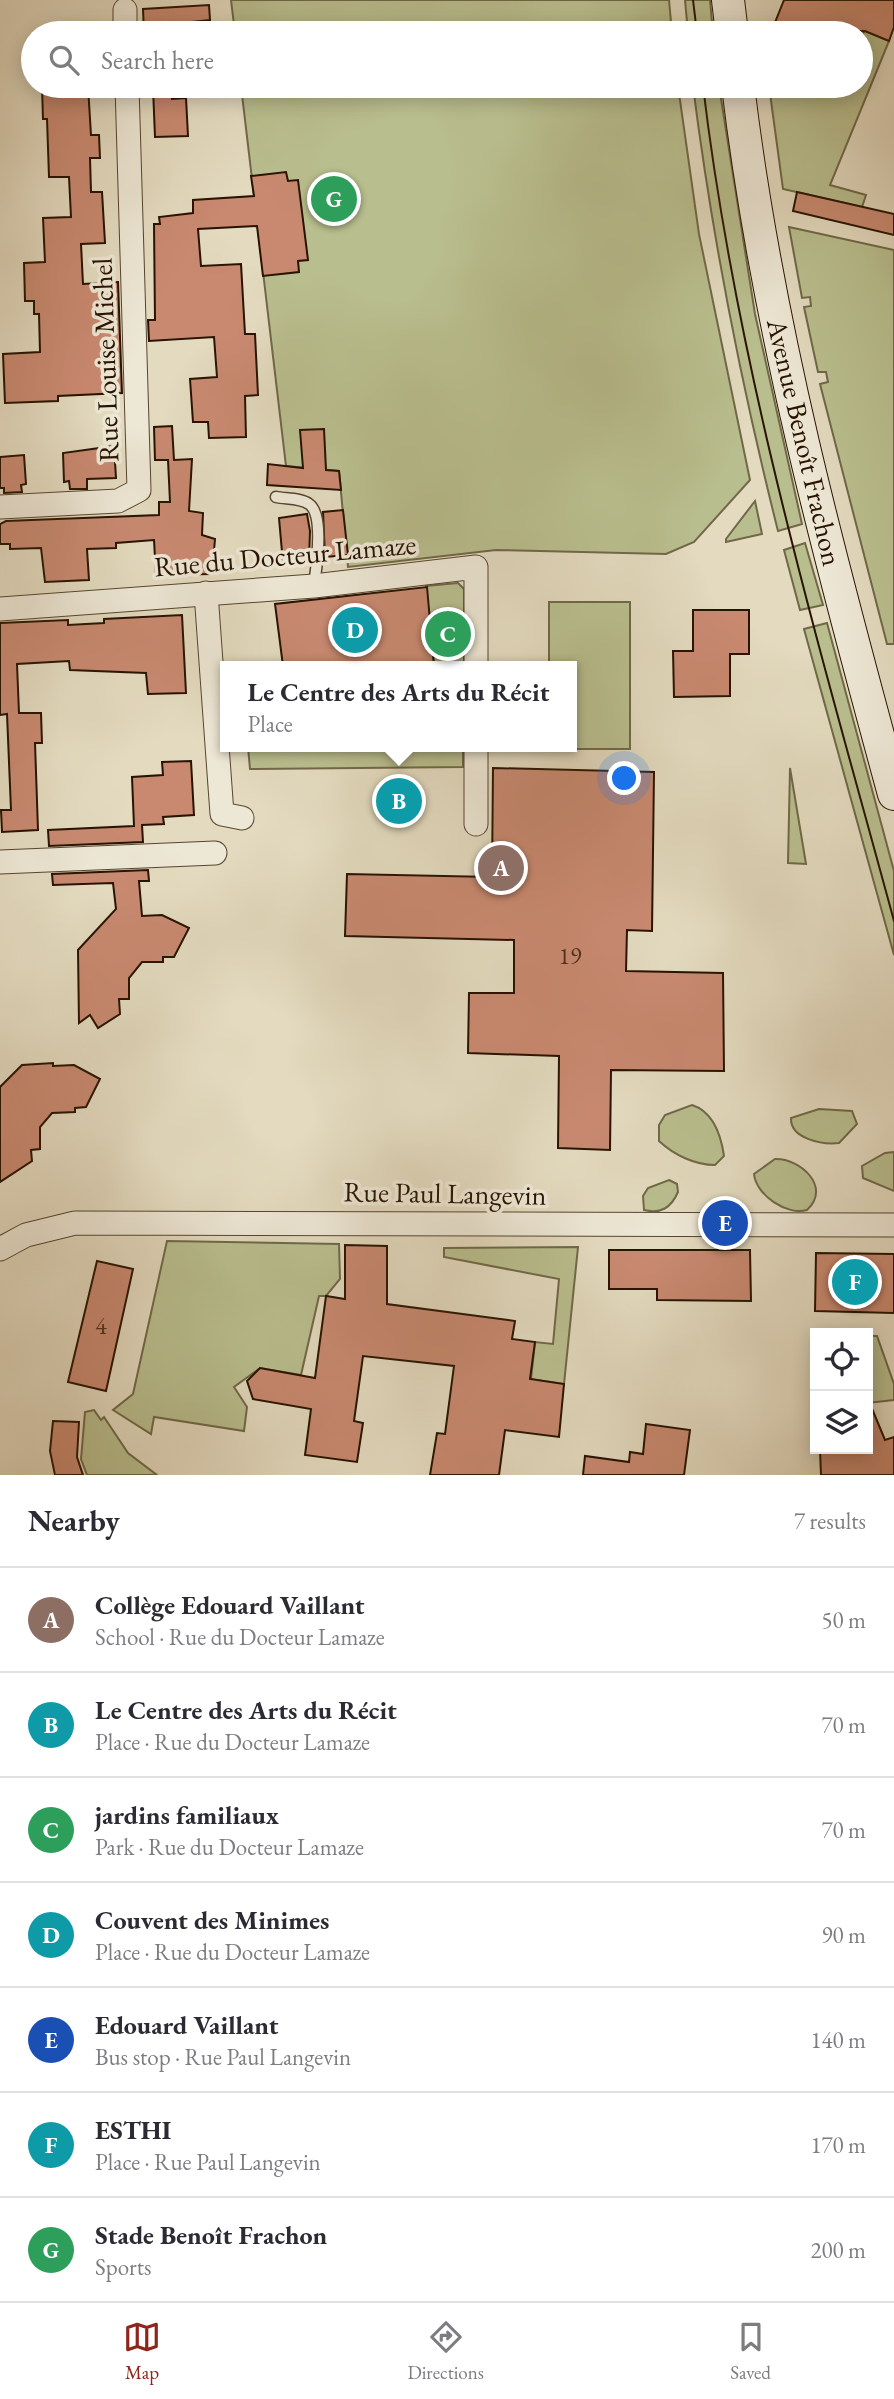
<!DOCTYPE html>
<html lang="en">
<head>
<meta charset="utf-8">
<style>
	body { margin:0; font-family:"EB Garamond",serif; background:#f2f2f3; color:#2b2b33 }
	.controls { position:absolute; right:21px; bottom:21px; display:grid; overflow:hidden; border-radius:0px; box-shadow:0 4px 18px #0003 }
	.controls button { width:63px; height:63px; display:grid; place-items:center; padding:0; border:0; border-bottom:2px solid #e1e1e2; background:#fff; color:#2b2b33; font:35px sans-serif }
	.you { position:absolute; left:625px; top:779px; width:24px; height:24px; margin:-18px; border:5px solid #fff; border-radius:50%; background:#1a73e8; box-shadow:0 0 0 10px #1a73e833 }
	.badge { display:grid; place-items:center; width:46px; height:46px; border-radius:50%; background:#8f2418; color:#fff; font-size:23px; font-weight:700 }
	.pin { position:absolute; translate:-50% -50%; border:4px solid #fff; box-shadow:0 2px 7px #0006 }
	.popup { position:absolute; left:220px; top:661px; width:357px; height:91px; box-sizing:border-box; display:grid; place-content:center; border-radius:0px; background:#fff; filter:drop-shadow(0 2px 5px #0005); font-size:23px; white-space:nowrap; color:#7c7c81 }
	.popup b { font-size:26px; color:#2b2b33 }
	.popup::after { content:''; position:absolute; left:50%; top:100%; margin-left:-14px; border:14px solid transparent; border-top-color:#fff }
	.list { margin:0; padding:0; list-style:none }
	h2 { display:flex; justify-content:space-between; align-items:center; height:91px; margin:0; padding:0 28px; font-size:30px }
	h2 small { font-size:23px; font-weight:400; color:#7c7c81 }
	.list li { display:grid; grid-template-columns:46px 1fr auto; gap:21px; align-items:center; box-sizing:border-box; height:105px; padding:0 28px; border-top:2px solid #e1e1e2 }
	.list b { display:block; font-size:26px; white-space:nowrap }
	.list p { margin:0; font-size:23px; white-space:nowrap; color:#7c7c81 }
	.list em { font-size:23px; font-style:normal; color:#7c7c81 }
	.icon { flex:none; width:38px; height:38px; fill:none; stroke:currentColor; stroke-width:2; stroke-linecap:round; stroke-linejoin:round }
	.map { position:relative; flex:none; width:894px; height:1475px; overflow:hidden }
	.search { position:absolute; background:#fff; box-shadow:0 4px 18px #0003; left:21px; right:21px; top:21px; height:77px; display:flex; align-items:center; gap:18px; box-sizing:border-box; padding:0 24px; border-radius:38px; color:#7c7c81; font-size:26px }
	.sheet { height:826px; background:#fff }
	nav { display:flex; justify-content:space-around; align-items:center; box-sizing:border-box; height:98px; border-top:2px solid #e1e1e2; background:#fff; font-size:19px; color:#7c7c81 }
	nav a { display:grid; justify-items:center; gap:4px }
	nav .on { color:#8f2418 }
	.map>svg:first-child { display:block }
	.green { fill:#b9be8e; stroke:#706848; stroke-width:2 }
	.building { fill:#c88970; stroke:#281301; stroke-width:2 }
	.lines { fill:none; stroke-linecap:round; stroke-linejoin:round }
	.lane-casing { stroke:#574530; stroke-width:13 }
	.street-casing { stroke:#574530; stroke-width:25 }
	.secondary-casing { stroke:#281301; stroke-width:34 }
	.lane { stroke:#ede7d5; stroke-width:10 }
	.street { stroke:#ede7d5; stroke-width:23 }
	.secondary { stroke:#ede7d5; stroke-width:32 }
	.tram { stroke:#281301; stroke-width:2 }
	.labels { text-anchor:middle; stroke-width:7; stroke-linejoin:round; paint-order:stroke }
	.number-label { font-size:24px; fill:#50301d }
	.street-label { font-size:28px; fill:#281301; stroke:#ede7d5 }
</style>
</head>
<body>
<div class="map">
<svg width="894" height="1475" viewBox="0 0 894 1475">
	<rect width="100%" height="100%" fill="#e3dabf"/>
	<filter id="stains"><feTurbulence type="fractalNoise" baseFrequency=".00286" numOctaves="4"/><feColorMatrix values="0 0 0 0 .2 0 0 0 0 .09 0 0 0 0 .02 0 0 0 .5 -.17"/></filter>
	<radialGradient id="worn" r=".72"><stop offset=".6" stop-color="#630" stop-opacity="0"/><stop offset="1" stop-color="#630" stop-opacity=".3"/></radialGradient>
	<g class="green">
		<polygon points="231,0 669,0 672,33 235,33"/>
		<polygon points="685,0 710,0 713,33 688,33"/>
		<polygon points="865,31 889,41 830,185 866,195 862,207 783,189 769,86 861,86 861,35"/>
		<polygon points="241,86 678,86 699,234 750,480 694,542 666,554 496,550 348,567 339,471 286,466"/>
		<path d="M693,86H719L755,314L802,524L778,531C741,384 712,236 693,86Z"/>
		<polygon points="789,227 894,250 894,644 887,644 820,384 828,382 826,372 818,372 804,307 811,306 810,297 802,298"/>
		<polygon points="755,501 762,534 726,542 726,539"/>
		<polygon points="805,543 823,605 800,610 784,550"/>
		<polygon points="458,583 464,589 464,666 434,666 426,586"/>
		<polygon points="549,602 630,602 630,749 549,749 572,747 572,666 549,666"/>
		<polygon points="827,623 894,871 894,955 804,629"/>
		<polygon points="248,747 463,747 463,767 250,769"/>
		<polygon points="790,768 806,864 788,863"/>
		<path d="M692,1105C714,1112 721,1135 724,1156L715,1165C695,1165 674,1155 659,1141V1125L665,1115Z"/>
		<path d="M819,1109L852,1111L857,1124L839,1143C823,1145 790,1139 791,1118Z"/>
		<polygon points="894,1152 894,1191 863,1178 862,1166 885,1153"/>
		<path d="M775,1159C800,1158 832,1187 807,1210C787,1216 756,1195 754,1174Z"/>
		<path d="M669,1180L677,1184L678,1192C671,1208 661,1214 644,1210L643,1196L648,1188Z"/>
		<polygon points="167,1241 339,1244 340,1279 326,1296 319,1296 301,1375 260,1368 234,1387 247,1407 244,1431 154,1417 151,1434 113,1410 133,1394"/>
		<polygon points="578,1247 564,1384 531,1379 535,1342 553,1344 559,1279 444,1257 444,1248"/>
		<polygon points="868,1336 877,1336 894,1384 894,1400 868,1403"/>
		<polygon points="94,1410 101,1420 104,1417 128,1453 157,1475 87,1475 81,1459 85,1412"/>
	</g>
	<g class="building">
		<polygon points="784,0 894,0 894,27 889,41 865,31 793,33 774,25"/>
		<polygon points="209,5 210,20 174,24 175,33 144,33 143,9"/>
		<polygon points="42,86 88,86 91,135 99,135 100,158 90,158 91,192 102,192 105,243 81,244 83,284 118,282 122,393 58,396 58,401 5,403 3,354 40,352 39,314 34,314 34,301 25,301 24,263 45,262 43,218 71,217 69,177 49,177 47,119 43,119"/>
		<polygon points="172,87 172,99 186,98 188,136 155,137 153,88"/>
		<polygon points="286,172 288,181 298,180 308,260 298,261 299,272 263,276 257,226 198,229 201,266 241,264 245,334 255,334 258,395 245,396 246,437 209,438 208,422 193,422 190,379 217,377 214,337 149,341 148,320 155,320 154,224 160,224 159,217 193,213 193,200 254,196 251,176"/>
		<polygon points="797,192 894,214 894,235 793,211"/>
		<polygon points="172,426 174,460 192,459 189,511 203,513 202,535 215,539 212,574 156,575 154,540 116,543 116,548 87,549 89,580 45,582 41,548 10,549 10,544 0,544 0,524 6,521 159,515 159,502 170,502 168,460 155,460 154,427"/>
		<polygon points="324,429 326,470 339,471 341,490 267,485 268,464 303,468 300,430"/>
		<polygon points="114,446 116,478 87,479 87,489 70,489 69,481 64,482 63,453"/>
		<polygon points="24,455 26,484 21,485 22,492 4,493 4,488 0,488 0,457"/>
		<polygon points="343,510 348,555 325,557 323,512"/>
		<polygon points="307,514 310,531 309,559 283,563 279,518"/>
		<polygon points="427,587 434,666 283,666 275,604"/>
		<polygon points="693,610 749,610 749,654 730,654 730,696 674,697 673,651 693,651"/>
		<polygon points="182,615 186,693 148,694 146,673 70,670 69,661 17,664 19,713 41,713 42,743 35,743 38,830 2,832 1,810 11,810 7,714 0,715 0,623 68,620 68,625 104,623 104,619"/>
		<polygon points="191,761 194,815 163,817 164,824 142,825 143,842 49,846 48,830 134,826 132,777 163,775 162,762"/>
		<polygon points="493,768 654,772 652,931 627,930 626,971 723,973 724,1071 611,1070 610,1150 558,1148 559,1056 468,1053 469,993 514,993 514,940 345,936 347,874 492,877"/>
		<polygon points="380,786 419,786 419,816 380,815"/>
		<polygon points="148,870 149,881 139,881 142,916 162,915 189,928 174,957 163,957 163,962 142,962 129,978 129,999 119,999 120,1014 98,1028 90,1015 79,1023 78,950 116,909 113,883 53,885 52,874"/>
		<polygon points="53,1063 53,1066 74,1065 100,1079 86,1107 75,1108 75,1112 52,1113 40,1127 40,1149 31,1150 32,1161 0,1182 0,1087 22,1065"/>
		<polygon points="345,1245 387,1246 387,1304 515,1321 512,1339 535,1342 530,1379 564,1384 559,1437 505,1430 499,1475 430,1475 437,1433 445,1434 454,1366 363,1356 354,1421 363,1423 357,1462 305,1455 311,1409 253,1399 247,1381 260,1368 315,1378 326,1296 345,1299"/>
		<polygon points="609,1250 750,1250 751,1301 657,1300 657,1289 609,1289"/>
		<polygon points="816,1253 894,1254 894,1313 815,1311"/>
		<polygon points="97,1261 133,1269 106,1391 68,1382"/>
		<polygon points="868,1399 885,1440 894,1437 894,1475 821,1475 820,1449 868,1449"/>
		<polygon points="53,1421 79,1422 77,1457 83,1475 55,1475 50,1451"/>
		<polygon points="646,1424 690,1430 684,1475 583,1475 585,1456 629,1462 630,1452 643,1454"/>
	</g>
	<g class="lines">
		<defs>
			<path id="lane" d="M276,497C286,499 301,498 309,504C325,515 316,569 314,586"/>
			<g id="street">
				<polyline points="125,10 125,33"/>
				<polyline points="0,507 118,501 139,490 127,86"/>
				<polyline points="206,593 222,814 242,818"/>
				<polyline points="0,609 314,586 476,567 476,666"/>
				<polyline points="476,747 476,824"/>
				<polyline points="0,862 215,853"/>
				<polyline points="0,1249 26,1235 75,1223 894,1225"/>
			</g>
			<g id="secondary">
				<polyline points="728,0 732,33"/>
				<path d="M738,86C767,327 830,560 894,794"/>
			</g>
		</defs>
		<use href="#lane" class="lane-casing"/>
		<use href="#street" class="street-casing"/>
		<use href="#secondary" class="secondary-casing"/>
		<use href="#lane" class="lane"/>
		<use href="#street" class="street"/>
		<use href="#secondary" class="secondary"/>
		<g class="tram">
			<polyline points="693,0 697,33"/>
			<path d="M703,86C737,371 819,645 894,921"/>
		</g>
	</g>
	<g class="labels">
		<g class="number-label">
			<text x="570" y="964">19</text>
			<text x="101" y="1334">4</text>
		</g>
		<g class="street-label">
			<text transform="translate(105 360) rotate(-92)" y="10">Rue Louise Michel</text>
			<text transform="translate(805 442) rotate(77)" y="10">Avenue Benoît Frachon</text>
			<text transform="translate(285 555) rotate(-5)" y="10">Rue du Docteur Lamaze</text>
			<text transform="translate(445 1193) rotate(1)" y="10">Rue Paul Langevin</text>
		</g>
	</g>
	<rect width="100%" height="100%" filter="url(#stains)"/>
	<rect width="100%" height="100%" fill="url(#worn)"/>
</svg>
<div class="controls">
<button><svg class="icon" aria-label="locate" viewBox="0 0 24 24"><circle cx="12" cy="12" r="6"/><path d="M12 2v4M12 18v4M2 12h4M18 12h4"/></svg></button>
<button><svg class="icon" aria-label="layers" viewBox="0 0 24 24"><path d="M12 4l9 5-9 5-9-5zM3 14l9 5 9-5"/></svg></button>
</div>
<div class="you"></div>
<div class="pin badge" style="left:501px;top:868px;background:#8d6e63">A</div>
<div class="pin badge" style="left:399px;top:801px;background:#0f9aa8">B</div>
<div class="popup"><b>Le Centre des Arts du Récit</b>Place</div>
<div class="pin badge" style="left:448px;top:634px;background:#2e9e5b">C</div>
<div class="pin badge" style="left:355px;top:630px;background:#0f9aa8">D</div>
<div class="pin badge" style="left:725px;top:1223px;background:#1a4fb4">E</div>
<div class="pin badge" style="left:855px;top:1282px;background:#0f9aa8">F</div>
<div class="pin badge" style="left:334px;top:199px;background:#2e9e5b">G</div>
<div class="search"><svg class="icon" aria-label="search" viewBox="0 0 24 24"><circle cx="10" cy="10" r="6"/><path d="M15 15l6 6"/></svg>Search here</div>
</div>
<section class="sheet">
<h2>Nearby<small>7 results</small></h2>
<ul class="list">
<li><span class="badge" style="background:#8d6e63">A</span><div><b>Collège Edouard Vaillant</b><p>School · Rue du Docteur Lamaze</p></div><em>50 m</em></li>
<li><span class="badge" style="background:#0f9aa8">B</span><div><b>Le Centre des Arts du Récit</b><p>Place · Rue du Docteur Lamaze</p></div><em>70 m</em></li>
<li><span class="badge" style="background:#2e9e5b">C</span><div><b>jardins familiaux</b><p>Park · Rue du Docteur Lamaze</p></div><em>70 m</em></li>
<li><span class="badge" style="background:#0f9aa8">D</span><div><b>Couvent des Minimes</b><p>Place · Rue du Docteur Lamaze</p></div><em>90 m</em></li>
<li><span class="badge" style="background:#1a4fb4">E</span><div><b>Edouard Vaillant</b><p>Bus stop · Rue Paul Langevin</p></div><em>140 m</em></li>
<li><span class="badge" style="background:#0f9aa8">F</span><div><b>ESTHI</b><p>Place · Rue Paul Langevin</p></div><em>170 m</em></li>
<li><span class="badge" style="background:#2e9e5b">G</span><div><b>Stade Benoît Frachon</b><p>Sports</p></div><em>200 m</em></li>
</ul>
</section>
<nav>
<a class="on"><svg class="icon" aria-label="map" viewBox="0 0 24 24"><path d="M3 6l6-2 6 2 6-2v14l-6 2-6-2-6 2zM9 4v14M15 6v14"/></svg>Map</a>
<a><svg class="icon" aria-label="directions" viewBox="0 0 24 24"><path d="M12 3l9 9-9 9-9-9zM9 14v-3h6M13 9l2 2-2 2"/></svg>Directions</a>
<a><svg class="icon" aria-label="saved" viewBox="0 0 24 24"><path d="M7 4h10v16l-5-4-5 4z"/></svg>Saved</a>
</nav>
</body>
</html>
